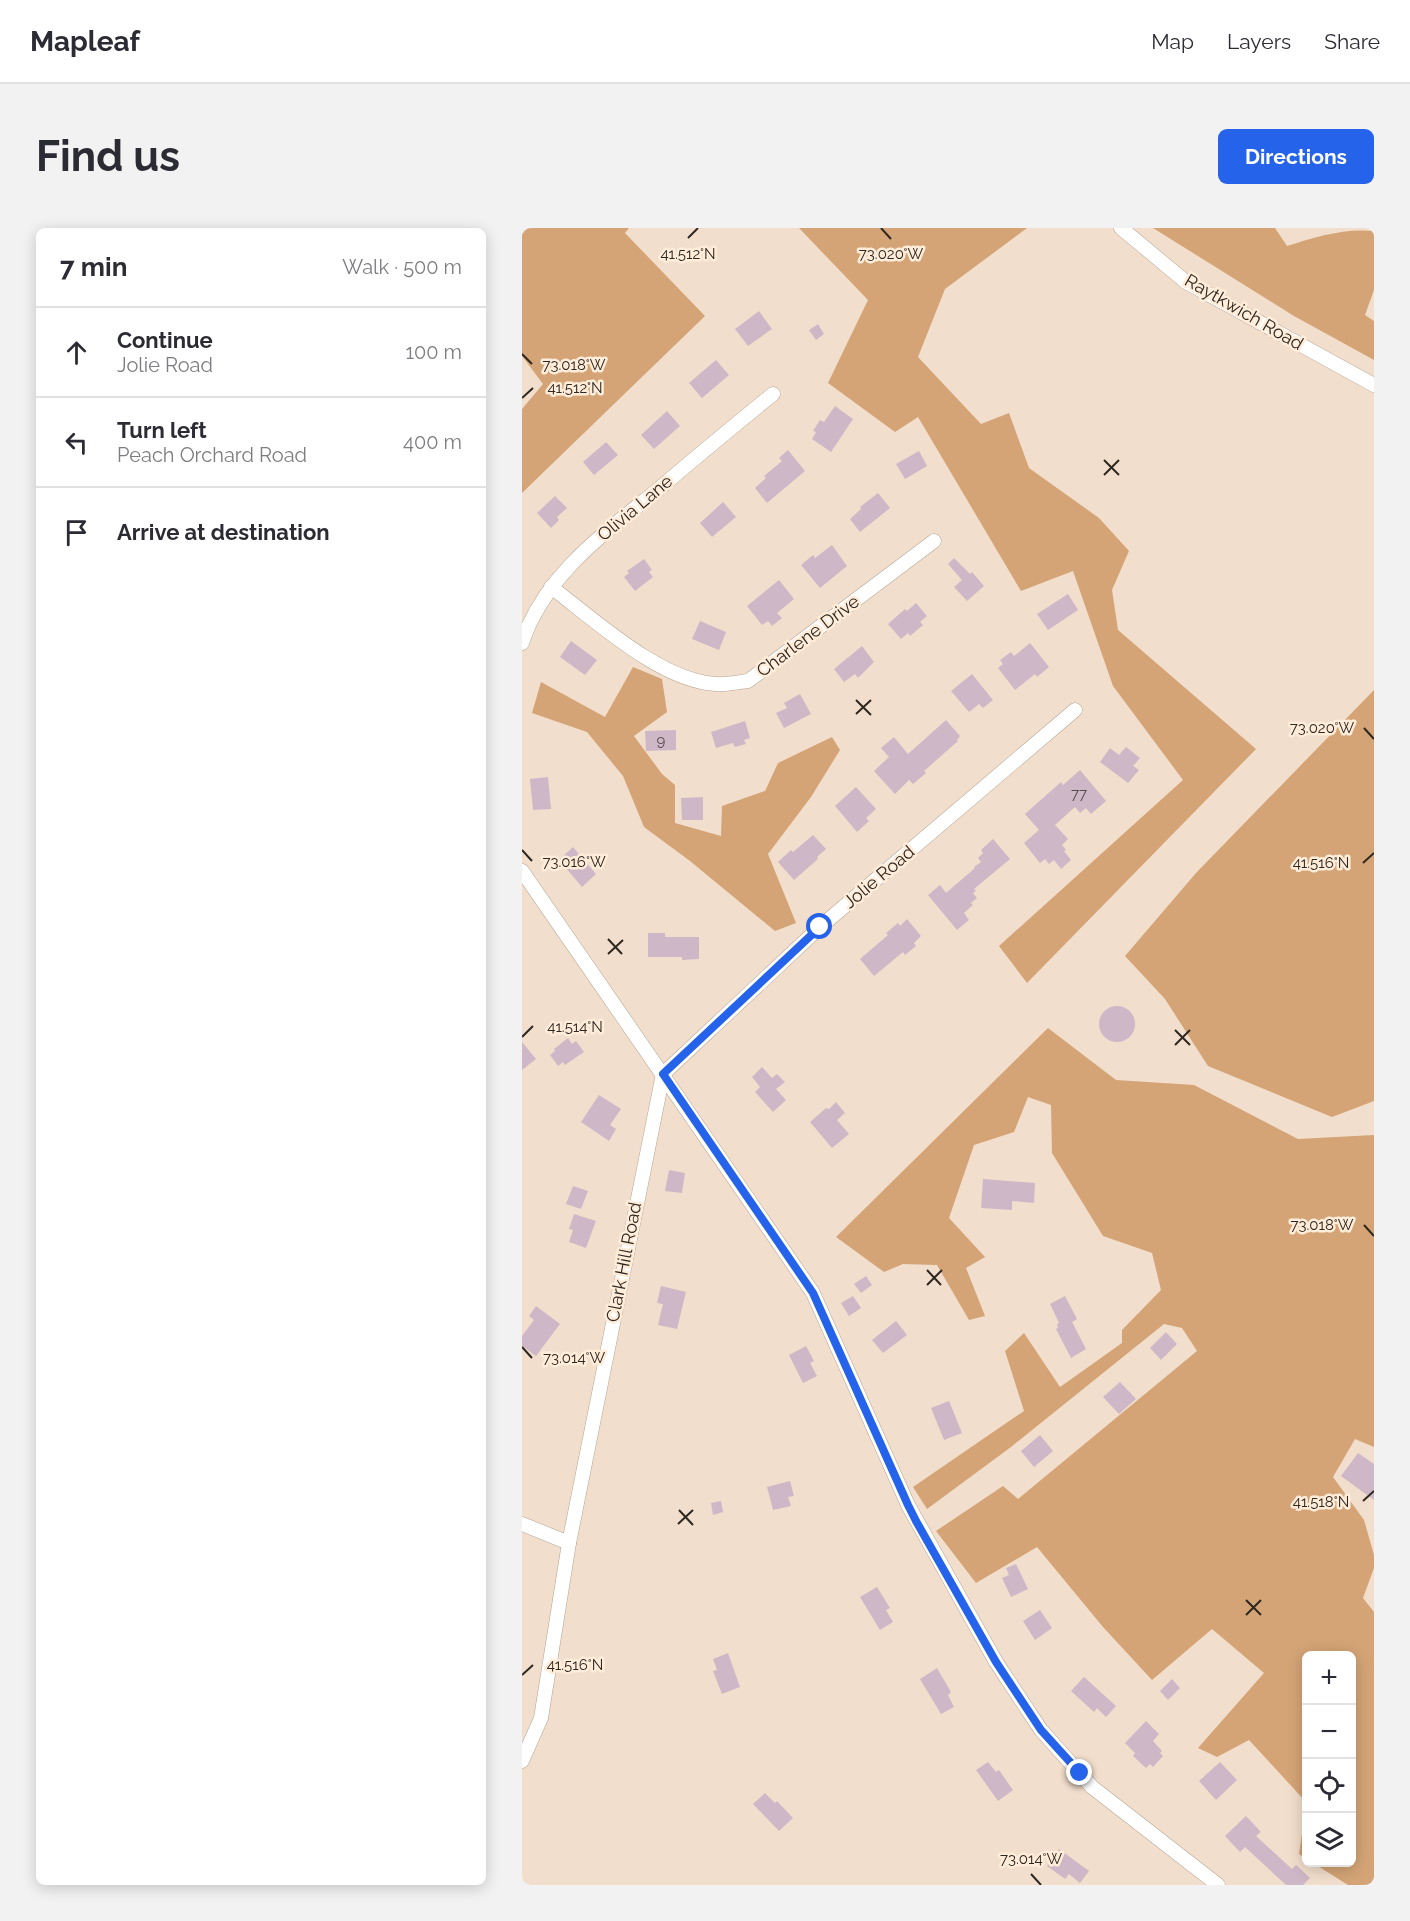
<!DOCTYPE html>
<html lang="en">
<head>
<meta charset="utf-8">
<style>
	body { margin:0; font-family:Raleway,sans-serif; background:#f2f2f3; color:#2b2b33 }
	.controls { position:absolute; right:18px; bottom:18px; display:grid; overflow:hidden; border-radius:9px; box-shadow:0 3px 15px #0003 }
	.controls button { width:54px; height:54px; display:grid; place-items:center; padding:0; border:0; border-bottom:2px solid #e1e1e2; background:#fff; color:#2b2b33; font:30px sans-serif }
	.stop { position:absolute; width:18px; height:18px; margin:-14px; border:4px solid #2563eb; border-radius:50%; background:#fff }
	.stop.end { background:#2563eb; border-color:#fff; box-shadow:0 2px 6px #0008 }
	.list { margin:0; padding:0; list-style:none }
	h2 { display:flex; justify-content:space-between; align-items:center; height:78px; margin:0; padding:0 24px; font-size:26px }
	h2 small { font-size:20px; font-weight:400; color:#7c7c81 }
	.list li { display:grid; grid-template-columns:39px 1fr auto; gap:18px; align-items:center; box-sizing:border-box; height:90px; padding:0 24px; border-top:2px solid #e1e1e2 }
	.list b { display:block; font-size:22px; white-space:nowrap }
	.list p { margin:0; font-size:20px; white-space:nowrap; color:#7c7c81 }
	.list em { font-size:20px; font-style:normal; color:#7c7c81 }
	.icon { flex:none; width:33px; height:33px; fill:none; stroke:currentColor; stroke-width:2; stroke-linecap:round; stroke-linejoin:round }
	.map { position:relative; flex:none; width:852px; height:1657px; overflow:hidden; border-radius:9px }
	header { display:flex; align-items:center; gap:36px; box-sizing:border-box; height:84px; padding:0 30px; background:#fff; border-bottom:2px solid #e1e1e2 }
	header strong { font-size:28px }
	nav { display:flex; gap:33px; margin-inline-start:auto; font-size:21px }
	.intro { display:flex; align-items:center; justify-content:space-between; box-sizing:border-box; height:144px; padding:0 36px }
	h1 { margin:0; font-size:42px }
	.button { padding:15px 27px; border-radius:9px; background:#2563eb; color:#fff; font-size:21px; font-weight:700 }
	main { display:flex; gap:36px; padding:0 36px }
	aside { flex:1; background:#fff; border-radius:9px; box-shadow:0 3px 15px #0003 }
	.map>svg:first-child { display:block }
	.forest { fill:#d4a476 }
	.building { fill:#ceb8c7 }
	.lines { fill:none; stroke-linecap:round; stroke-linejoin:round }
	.minor-casing { stroke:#b6a493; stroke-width:15 }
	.minor { stroke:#fff; stroke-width:14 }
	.route { stroke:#2563eb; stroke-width:8 }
	.ticks { fill:none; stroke:#2e2720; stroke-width:2 }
	.labels { text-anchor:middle; stroke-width:5; stroke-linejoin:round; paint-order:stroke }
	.number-label { font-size:15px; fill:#564b4a }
	.street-label { font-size:18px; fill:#2e2720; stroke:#ffecd9 }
	.ticks-label { font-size:15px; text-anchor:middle; fill:#2e2720; stroke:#ffecd9; stroke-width:5; stroke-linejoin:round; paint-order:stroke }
</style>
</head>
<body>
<header>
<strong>Mapleaf</strong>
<nav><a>Map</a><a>Layers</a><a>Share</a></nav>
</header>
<div class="intro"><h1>Find us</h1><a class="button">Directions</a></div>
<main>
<aside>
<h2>7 min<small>Walk · 500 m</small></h2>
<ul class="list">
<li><svg class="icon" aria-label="ahead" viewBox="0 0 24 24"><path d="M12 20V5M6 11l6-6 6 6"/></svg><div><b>Continue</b><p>Jolie Road</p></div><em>100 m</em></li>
<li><svg class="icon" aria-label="left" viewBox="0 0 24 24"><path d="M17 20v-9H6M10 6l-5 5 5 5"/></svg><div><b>Turn left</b><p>Peach Orchard Road</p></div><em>400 m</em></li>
<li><svg class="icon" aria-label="arrive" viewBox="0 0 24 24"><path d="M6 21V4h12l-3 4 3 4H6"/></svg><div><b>Arrive at destination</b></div></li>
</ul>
</aside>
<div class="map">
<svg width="852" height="1657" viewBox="0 0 852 1657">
	<rect width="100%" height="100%" fill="#f2decc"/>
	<g class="forest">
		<polygon points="0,0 107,0 103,5 183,88 0,265 0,181 21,156 0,128"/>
		<polygon points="277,0 505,0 423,61 396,129 459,196 487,185 507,240 577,290 607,323 590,362 596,402 734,521 505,755 477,718 661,552 591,458 551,343 499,363 396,189 373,204 306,155 346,72"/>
		<path d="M631,0H753L765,18C793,9 822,0 852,3V62L843,87L852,93V132L772,88Z"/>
		<polygon points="111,439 140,451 145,484 112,508 140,546 153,557 153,595 199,608 200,578 243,563 256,535 310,509 318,522 289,569 246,626 274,695 253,703 168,633 122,599 101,548 65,504 10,485 19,454 83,489"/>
		<polygon points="852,462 852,873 810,889 686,838 643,771 603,728 674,645"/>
		<polygon points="526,800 594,852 672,857 776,911 852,907 852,1219 833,1211 811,1249 842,1292 852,1327 852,1340 841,1370 852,1384 852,1657 826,1657 791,1635 830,1634 830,1428 784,1428 784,1574 727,1512 695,1529 676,1520 742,1445 690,1401 630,1452 581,1399 515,1319 454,1355 414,1303 481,1258 496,1271 675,1123 660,1100 642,1096 489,1219 405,1281 391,1259 502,1183 483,1123 502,1105 538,1159 600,1115 600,1102 639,1062 630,1025 581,1008 530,925 529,877 506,869 492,904 452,917 427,990 463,1029 444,1040 463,1088 447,1092 415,1037 381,1036 362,1044 314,1009"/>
		<polygon points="784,1579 784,1631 777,1626"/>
	</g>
	<g class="building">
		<polygon points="237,83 250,101 226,118 213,101"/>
		<polygon points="296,96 302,106 294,112 287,102"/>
		<polygon points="194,132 207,147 180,170 167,155"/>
		<polygon points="313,178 331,191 309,224 290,211 294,204 291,203 298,192 302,194"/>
		<polygon points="145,183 158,198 132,221 119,207"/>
		<polygon points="84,214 96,227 72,247 61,234"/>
		<polygon points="266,222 283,243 245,275 233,260 244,250 242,248 260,233 257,230"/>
		<polygon points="397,223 405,238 383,251 374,236"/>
		<polygon points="356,265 368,280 338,304 328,291 339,281 338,279"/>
		<polygon points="33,268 45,280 35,289 37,292 29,300 15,285"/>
		<polygon points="201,274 214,289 190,309 178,295"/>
		<polygon points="310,317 325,338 298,360 279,337 291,327 293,330"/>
		<polygon points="432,330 448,346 450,344 462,358 445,373 432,359 440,352 426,336"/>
		<polygon points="122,331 130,342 127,344 131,349 113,363 102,349 107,345 105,343"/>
		<polygon points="257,352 272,371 255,385 260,390 250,398 246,393 240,397 225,378"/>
		<polygon points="546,366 556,382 526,402 515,386"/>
		<polygon points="394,375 405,388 398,394 401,397 388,408 386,405 379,411 366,396 383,381 385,383"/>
		<polygon points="178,393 204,404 197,422 170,411"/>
		<polygon points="49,413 75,432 63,447 38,429"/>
		<polygon points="508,415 527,439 515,449 513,446 493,462 476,440 481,436 478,432 489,424 492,428"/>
		<polygon points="340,418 352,434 336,450 333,446 322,454 312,441"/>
		<polygon points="450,446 471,472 461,480 457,476 447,484 429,463"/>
		<polygon points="278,466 289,486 262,500 254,485 265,480 262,475"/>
		<polygon points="424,492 438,508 435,512 436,513 402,543 404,545 391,556 387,552 373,566 352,543 367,529 359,520 372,509 386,526"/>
		<polygon points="223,493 228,510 222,512 224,516 213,519 211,515 194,520 189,504"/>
		<polygon points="154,502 154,522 124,523 123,503"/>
		<polygon points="604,519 618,530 611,538 617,542 606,555 578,534 588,520 597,527"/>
		<polygon points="558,542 584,573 569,586 564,580 558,585 553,579 533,597 546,611 540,617 544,622 542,623 549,632 539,641 532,632 527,636 523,631 518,635 502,615 517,602 503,586 539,554 541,557"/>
		<polygon points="26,549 29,581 11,582 8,551"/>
		<polygon points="334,559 354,581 344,590 347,593 335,604 313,578"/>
		<polygon points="181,569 181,592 160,592 159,570"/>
		<polygon points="291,607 304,621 295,629 296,631 272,652 256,634 269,622 271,624"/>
		<polygon points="471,611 488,631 452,661 454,663 451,665 455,670 449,675 451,677 442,685 447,692 435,702 406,667 418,657 424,665 453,640 452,639 459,634 456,630 461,625 459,622"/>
		<polygon points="51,619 74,646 60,659 37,632"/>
		<polygon points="385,691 399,708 392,715 394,718 383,727 381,724 352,748 338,731 366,707 364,705 376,695 378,698"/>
		<polygon points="126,705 143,705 143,709 177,709 177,731 160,732 160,729 126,729"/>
		<circle cx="595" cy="796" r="18"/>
		<polygon points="46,810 50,816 54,813 62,824 43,837 41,834 36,838 28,827 33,823 32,821"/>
		<polygon points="0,814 14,831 0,842"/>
		<polygon points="240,839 250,850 255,846 263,854 254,861 264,872 251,884 233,864 238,859 230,849"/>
		<polygon points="77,867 99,881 88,897 94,901 87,913 59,894"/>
		<polygon points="314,874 323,885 315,892 327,906 310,920 288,894 304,880 307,881"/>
		<polygon points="147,942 163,945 160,965 143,963"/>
		<polygon points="461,951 513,955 512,975 490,973 490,982 459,980"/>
		<polygon points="51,958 66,963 59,981 44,976"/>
		<polygon points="52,986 74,993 64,1020 47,1014 51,1002 47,1001"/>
		<polygon points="344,1048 350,1057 339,1065 332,1056"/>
		<polygon points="139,1058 164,1064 155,1101 136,1097 141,1076 135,1075"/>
		<polygon points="331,1068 339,1080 327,1088 319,1075"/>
		<polygon points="543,1068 555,1091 550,1094 564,1121 549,1130 534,1101 536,1100 535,1096 537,1095 528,1076"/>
		<polygon points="14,1078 38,1096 14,1128 0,1118 0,1108 12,1092 7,1088"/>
		<polygon points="374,1093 385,1107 361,1125 350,1112"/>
		<polygon points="644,1104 655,1116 639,1132 628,1120"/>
		<polygon points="284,1118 292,1133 288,1135 295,1148 281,1155 267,1127"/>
		<polygon points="598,1154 614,1171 597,1186 581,1169"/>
		<polygon points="427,1173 440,1205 422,1212 409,1180"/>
		<polygon points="518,1207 531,1223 512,1239 499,1223"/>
		<polygon points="836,1225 852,1236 852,1272 819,1248"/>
		<polygon points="268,1253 272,1268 266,1269 269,1278 251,1282 245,1259"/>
		<polygon points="199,1273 201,1284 191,1287 189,1275"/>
		<polygon points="494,1336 506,1361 489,1369 480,1350 487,1347 484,1340"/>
		<polygon points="355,1359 368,1380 364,1382 371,1394 358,1402 338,1369"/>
		<polygon points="518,1382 530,1400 513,1412 501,1393"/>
		<polygon points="206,1425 218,1459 200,1466 191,1443 195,1442 191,1431"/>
		<polygon points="415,1440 429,1464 426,1467 432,1479 419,1486 398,1451"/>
		<polygon points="562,1449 594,1478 584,1489 575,1480 572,1484 549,1463"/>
		<polygon points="650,1451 658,1460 646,1472 638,1463"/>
		<polygon points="624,1493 637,1506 631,1513 640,1523 638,1525 641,1528 631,1539 628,1536 624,1540 611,1528 613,1525 603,1515"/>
		<polygon points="466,1534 474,1544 477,1542 491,1562 476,1573 454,1542"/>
		<polygon points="698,1534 715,1552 694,1572 677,1553"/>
		<polygon points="243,1565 253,1575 255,1573 271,1590 257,1603 231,1576"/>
		<polygon points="724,1588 739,1604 734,1608 770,1641 774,1637 788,1650 781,1657 764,1657 723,1619 718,1624 703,1608"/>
		<polygon points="537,1621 567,1643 558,1655 547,1646 543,1651 525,1638"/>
	</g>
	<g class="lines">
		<defs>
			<g id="minor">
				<polyline points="599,0 664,54 852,157"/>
				<path d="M29,359C73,392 138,453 194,456C204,457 216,454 226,453L412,313"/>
				<path d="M0,415C22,347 84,304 138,260C175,228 213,197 251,166"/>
				<polyline points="0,643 291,1065 386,1277 474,1434 519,1502 570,1559 696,1657"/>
				<polyline points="141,846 298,699 553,482"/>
				<polyline points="0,1296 47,1315"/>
				<polyline points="0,1533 19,1490 47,1315 141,846"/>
			</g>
		</defs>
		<use href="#minor" class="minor-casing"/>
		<use href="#minor" class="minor"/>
	</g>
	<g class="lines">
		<polyline class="route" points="298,699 141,846 291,1065 386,1277 394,1293 474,1434 519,1502 558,1545"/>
	</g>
	<path class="ticks" d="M359,0L369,11M166,10L176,0M0,126L10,136M0,170L11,160M582,232L597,247M582,247L597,232M334,472L349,487M334,486L349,472M842,500L852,511M0,622L10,633M841,635L852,625M86,711L100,726M86,726L101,712M653,802L668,817M0,809L11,798M653,817L668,802M842,997L852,1008M405,1042L419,1057M405,1057L420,1042M0,1119L10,1130M841,1273L852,1263M157,1282L171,1297M156,1296L171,1282M724,1372L739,1387M724,1387L739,1372M0,1447L11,1437M509,1646L519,1657"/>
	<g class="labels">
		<g class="number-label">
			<text x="139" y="518">9</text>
			<text x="557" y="571">77</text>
		</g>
		<g class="street-label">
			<text transform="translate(722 84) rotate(30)" y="6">Raytkwich Road</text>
			<text transform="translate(113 280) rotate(-40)" y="6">Olivia Lane</text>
			<text transform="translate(286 408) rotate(-37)" y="6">Charlene Drive</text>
			<text transform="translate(357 649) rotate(-40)" y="6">Jolie Road</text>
			<text transform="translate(102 1034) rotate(-79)" y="6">Clark Hill Road</text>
		</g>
	</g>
	<g class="ticks-label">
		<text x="166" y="31">41.512°N</text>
		<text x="369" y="31">73.020°W</text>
		<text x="52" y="142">73.018°W</text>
		<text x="53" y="165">41.512°N</text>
		<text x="800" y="505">73.020°W</text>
		<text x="52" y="639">73.016°W</text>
		<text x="799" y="640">41.516°N</text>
		<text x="53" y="804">41.514°N</text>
		<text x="800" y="1002">73.018°W</text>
		<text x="52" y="1135">73.014°W</text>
		<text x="799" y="1279">41.518°N</text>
		<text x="53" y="1442">41.516°N</text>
		<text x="509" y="1636">73.014°W</text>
	</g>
</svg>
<div class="controls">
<button>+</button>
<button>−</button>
<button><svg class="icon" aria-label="locate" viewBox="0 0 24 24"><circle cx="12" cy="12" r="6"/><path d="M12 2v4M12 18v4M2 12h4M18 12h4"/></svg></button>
<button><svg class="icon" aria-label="layers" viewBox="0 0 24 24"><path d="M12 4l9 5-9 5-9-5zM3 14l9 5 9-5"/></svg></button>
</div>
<div class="stop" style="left:298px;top:699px"></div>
<div class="stop end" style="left:558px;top:1545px"></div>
</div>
</main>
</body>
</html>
